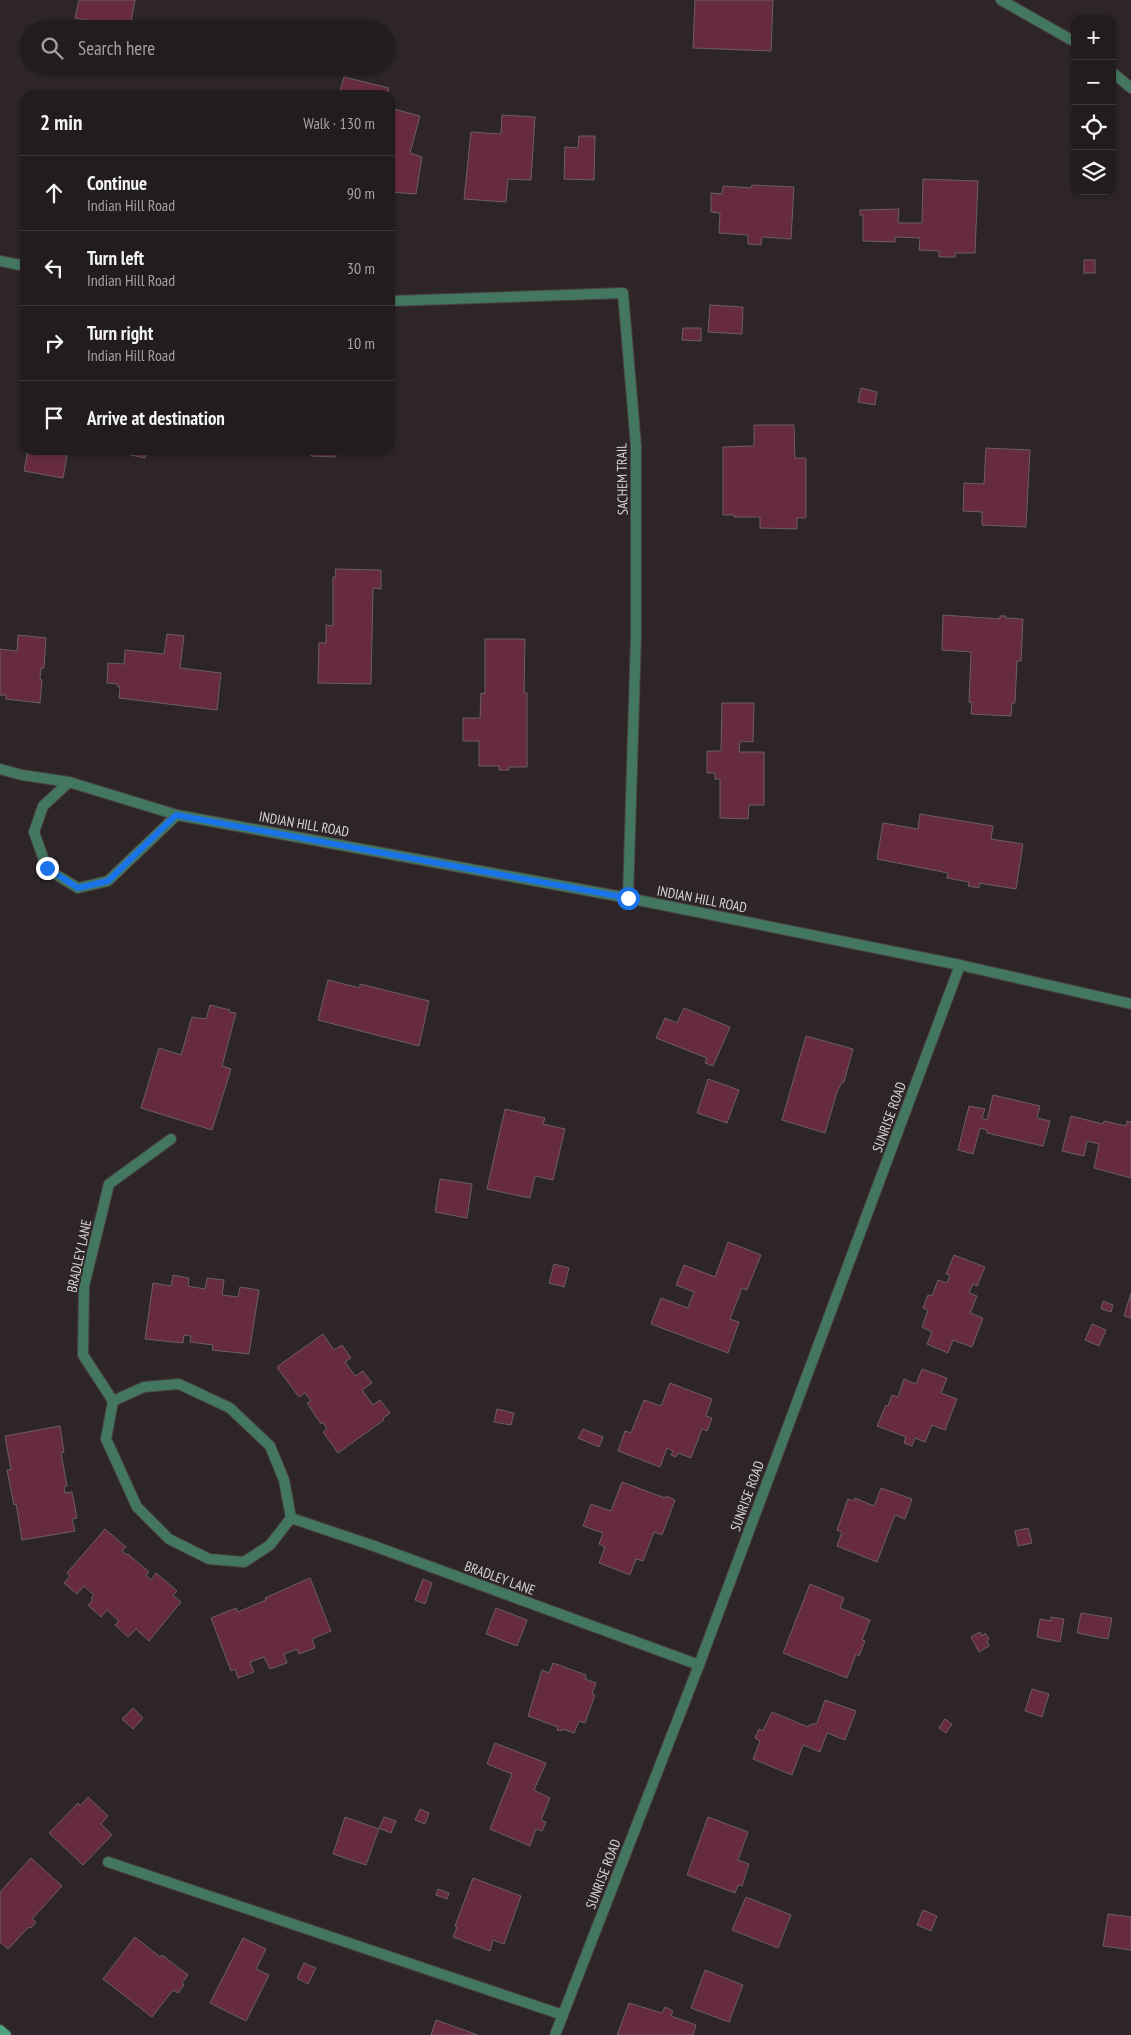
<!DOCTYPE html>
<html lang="en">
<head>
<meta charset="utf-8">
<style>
	body { margin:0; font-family:"PT Sans Narrow",sans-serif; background:#2a2526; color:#f1f3f6 }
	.controls { position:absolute; right:15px; top:15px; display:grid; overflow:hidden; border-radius:10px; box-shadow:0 1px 4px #0004 }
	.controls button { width:45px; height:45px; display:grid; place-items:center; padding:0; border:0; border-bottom:1px solid #3f3a3b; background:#221c1d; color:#f1f3f6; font:25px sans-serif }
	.stop { position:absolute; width:15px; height:15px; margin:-11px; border:4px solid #1a73e8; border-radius:50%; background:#fff }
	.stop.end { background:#1a73e8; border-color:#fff; box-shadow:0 1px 5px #0008 }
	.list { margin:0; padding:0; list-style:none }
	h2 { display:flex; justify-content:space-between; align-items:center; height:65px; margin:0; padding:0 20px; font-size:21px }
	h2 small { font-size:16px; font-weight:400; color:#a2a1a4 }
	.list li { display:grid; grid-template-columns:32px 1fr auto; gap:15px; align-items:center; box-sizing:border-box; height:75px; padding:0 20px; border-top:1px solid #3f3a3b }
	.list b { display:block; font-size:19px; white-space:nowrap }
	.list p { margin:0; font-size:16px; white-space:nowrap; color:#a2a1a4 }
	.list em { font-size:16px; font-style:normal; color:#a2a1a4 }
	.icon { flex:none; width:28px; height:28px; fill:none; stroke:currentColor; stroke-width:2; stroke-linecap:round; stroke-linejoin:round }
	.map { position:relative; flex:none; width:1131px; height:2035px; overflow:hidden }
	.search { position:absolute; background:#221c1d; box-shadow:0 1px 4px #0004; left:20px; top:20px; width:375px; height:55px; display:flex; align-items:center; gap:12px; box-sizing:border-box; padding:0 18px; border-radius:28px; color:#a2a1a4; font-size:19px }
	.panel { position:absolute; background:#221c1d; box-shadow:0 1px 4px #0004; left:20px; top:90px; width:375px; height:365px; border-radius:15px }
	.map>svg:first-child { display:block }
	.building { fill:#672b3f; stroke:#6a5f62 }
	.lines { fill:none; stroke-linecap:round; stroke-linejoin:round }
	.lane-casing { stroke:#494143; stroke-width:12 }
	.street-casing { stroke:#494143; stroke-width:12 }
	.secondary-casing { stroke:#494143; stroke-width:12 }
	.lane { stroke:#437761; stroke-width:10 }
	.street { stroke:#437761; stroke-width:10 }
	.secondary { stroke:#4ca480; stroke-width:10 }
	.route { stroke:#1a73e8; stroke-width:6 }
	.labels { text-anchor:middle; stroke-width:4; stroke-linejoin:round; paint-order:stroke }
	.street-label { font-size:14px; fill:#d9d3d4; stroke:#2e2527 }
</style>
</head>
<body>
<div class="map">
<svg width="1131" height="2035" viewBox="0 0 1131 2035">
	<rect width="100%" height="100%" fill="#2e2527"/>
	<g class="building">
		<polygon points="79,0 135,0 130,27 75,18"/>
		<polygon points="695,0 773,0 771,51 693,48"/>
		<polygon points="344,77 389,88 387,95 339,95"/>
		<polygon points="390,108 420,116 410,153 422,157 416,194 390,192"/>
		<polygon points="502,115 535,117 531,180 508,179 506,202 464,199 471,132 501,134"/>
		<polygon points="579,136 595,136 594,180 564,179 565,147 578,148"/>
		<polygon points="923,179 978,181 975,253 955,253 955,257 939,257 939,251 919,250 920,238 895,237 895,242 863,241 863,215 860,215 860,210 899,209 898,223 922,223"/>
		<polygon points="752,185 794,187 791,239 762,237 761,245 748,244 748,235 719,233 720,213 711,212 711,193 722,194 723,186 751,188"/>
		<rect x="1084" y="260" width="11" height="13"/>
		<polygon points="710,305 743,307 742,334 708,332"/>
		<polygon points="683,328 701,328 701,341 682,340"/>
		<polygon points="861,388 877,392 875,405 858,402"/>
		<polygon points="754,425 794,425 795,458 806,458 806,518 797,518 797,529 760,528 760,517 734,517 734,515 723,515 723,447 754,446"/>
		<polygon points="986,448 1030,450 1026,527 982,525 982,512 963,511 964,483 984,484"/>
		<polygon points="28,450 68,450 63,478 24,471"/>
		<polygon points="108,450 147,450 145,458"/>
		<polygon points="311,450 336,450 336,457 311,456"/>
		<polygon points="335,569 381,570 381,589 373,588 371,684 318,683 319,643 326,643 326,625 333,626 333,577 336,577"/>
		<polygon points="943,615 1000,619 1000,616 1006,616 1006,618 1023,619 1021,661 1017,661 1015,703 1012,703 1011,716 971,714 972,703 969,702 971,652 942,650"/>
		<polygon points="167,634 184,636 180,668 221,673 217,710 119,698 120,687 118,687 118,684 107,683 108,663 124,664 125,650 164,654"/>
		<polygon points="18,635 46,638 44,668 41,668 40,679 42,680 40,703 6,699 6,695 0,695 0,649 17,651"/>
		<polygon points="485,639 525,639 524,693 527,693 527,767 509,767 509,770 499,770 499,766 479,766 479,741 463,741 463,718 480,718 481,693 485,694"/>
		<polygon points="722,703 754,703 753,742 740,741 739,752 764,752 764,805 749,805 748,819 720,818 720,779 715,779 715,773 707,773 707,751 721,751"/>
		<polygon points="920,814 993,826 991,839 1023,844 1016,889 979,883 979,888 968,886 969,882 947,878 948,873 877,859 883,823 918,829"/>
		<polygon points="328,980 360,988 360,984 429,1001 419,1046 318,1020"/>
		<polygon points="210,1005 230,1010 229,1012 236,1013 222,1066 231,1069 212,1130 141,1108 159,1048 181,1055 192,1017 206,1019"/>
		<polygon points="684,1008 730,1027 713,1066 705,1063 707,1058 656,1038 665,1018 677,1023"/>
		<polygon points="806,1036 853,1049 844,1082 842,1082 837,1092 825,1133 782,1120"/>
		<polygon points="708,1079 739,1090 727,1123 697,1113"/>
		<polygon points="993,1095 1040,1106 1037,1118 1050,1121 1043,1146 987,1133 987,1130 980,1128 973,1154 958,1150 969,1106 985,1109 982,1118 987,1120"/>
		<polygon points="505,1109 545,1118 543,1124 565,1129 553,1180 535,1176 530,1198 487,1189"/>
		<polygon points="1071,1116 1103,1124 1104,1121 1126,1126 1127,1121 1131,1122 1131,1178 1094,1168 1099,1144 1087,1141 1084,1156 1062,1151"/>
		<polygon points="440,1179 472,1184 467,1218 435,1212"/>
		<polygon points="728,1242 761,1255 747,1290 742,1288 730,1319 739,1322 728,1353 651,1324 661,1298 688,1308 694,1292 676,1285 684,1265 715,1277"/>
		<polygon points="954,1255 985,1267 977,1286 973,1284 969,1293 977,1296 970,1313 983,1318 972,1347 953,1340 948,1353 927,1344 932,1332 922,1327 928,1310 923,1308 928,1295 932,1296 938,1280 947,1283 950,1275 946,1274"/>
		<polygon points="554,1264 569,1268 564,1287 549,1283"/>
		<polygon points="173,1275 189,1278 188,1286 205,1289 207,1278 224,1280 222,1295 238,1297 240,1287 259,1290 249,1354 212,1350 213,1345 190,1342 191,1336 184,1335 183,1343 145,1339 153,1283 171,1286"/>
		<polygon points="1131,1293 1131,1318 1124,1316"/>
		<polygon points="1103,1301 1113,1305 1111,1312 1101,1309"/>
		<polygon points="1092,1324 1106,1330 1099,1346 1085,1340"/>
		<polygon points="323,1334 334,1350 342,1345 351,1358 345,1362 355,1376 363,1371 372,1383 362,1390 373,1405 380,1400 390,1413 383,1418 384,1420 338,1453 323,1432 327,1429 323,1422 321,1424 307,1403 311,1401 305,1393 299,1397 278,1369 278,1366"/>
		<polygon points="922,1369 947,1378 941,1393 957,1399 945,1430 932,1425 925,1442 915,1438 912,1446 904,1443 906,1437 877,1426 886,1405 888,1406 892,1395 898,1397 904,1379 916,1384"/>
		<polygon points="670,1383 712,1399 706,1416 712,1418 707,1431 702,1429 691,1458 678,1453 676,1457 671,1455 673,1451 667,1448 660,1467 618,1451 625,1431 631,1433 644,1400 661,1406"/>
		<polygon points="497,1409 514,1413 511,1425 494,1422"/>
		<polygon points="60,1426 64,1452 61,1453 67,1486 64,1487 65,1493 72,1492 77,1518 72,1519 75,1531 22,1540 16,1504 14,1505 7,1470 11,1470 5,1436"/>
		<polygon points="583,1429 603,1437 599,1447 578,1438"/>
		<polygon points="622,1482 665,1498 666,1496 675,1500 662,1535 654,1532 643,1561 636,1559 630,1575 599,1563 605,1547 599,1544 603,1533 583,1526 591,1504 611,1511"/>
		<polygon points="881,1488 912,1499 905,1519 895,1515 877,1562 837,1546 842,1532 837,1530 848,1499 854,1501 855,1498 874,1506"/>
		<polygon points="1028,1528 1032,1543 1018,1546 1015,1531"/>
		<polygon points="105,1529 126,1547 122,1551 127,1555 128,1554 149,1572 146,1575 151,1580 156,1573 177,1591 173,1595 181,1602 149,1641 136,1629 128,1637 115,1625 119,1621 107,1610 101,1617 88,1605 93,1600 91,1598 94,1595 84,1586 77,1594 64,1583 70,1576 67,1573"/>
		<polygon points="310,1578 331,1631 312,1639 315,1648 299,1654 297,1649 284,1654 287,1663 270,1669 264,1657 250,1662 254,1672 238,1678 235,1669 231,1671 211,1618 236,1608 238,1612 266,1600 265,1598"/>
		<polygon points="423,1579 432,1583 425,1604 415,1600"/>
		<polygon points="810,1584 844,1598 840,1608 870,1620 862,1640 865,1641 859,1656 856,1654 847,1678 783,1653"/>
		<polygon points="496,1608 527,1620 517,1646 486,1634"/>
		<polygon points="1081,1613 1112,1618 1108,1639 1077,1633"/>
		<polygon points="1051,1617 1064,1619 1060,1642 1037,1637 1040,1619 1051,1621"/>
		<polygon points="980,1632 982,1636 985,1633 989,1639 987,1641 989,1646 979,1652 971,1637"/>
		<polygon points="553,1663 586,1675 585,1679 596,1683 592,1694 595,1695 585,1723 579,1721 574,1733 562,1729 561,1731 557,1730 558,1727 528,1716 542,1670 549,1673"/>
		<polygon points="1032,1689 1049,1694 1042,1717 1025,1711"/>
		<polygon points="825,1700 856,1711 845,1740 827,1733 820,1752 803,1745 792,1775 753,1759 760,1741 755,1738 759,1729 763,1731 772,1712 808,1727 809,1725 817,1723"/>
		<polygon points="133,1708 143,1718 133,1729 122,1719"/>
		<polygon points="945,1719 952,1724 946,1733 939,1728"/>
		<polygon points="495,1743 546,1763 534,1790 550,1798 541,1820 546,1822 542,1831 536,1829 530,1846 490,1829 512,1774 487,1764"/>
		<polygon points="88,1797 108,1816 101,1824 112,1835 83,1865 49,1833 78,1803 80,1806"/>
		<polygon points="420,1809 429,1813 425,1824 415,1820"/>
		<polygon points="345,1817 379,1829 366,1865 333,1854"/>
		<polygon points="384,1817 396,1821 391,1833 379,1828"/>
		<polygon points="708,1817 748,1832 738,1860 749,1864 742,1886 738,1885 735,1893 687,1875"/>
		<polygon points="31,1858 62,1886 32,1919 36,1922 31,1928 29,1927 8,1949 0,1942 0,1892"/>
		<polygon points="473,1878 521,1896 504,1944 493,1940 490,1951 453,1937 457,1927 455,1926"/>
		<polygon points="438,1889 449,1893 447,1899 436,1895"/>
		<polygon points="746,1897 791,1915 778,1948 732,1930"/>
		<polygon points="923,1910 937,1916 931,1931 917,1925"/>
		<polygon points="1108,1914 1131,1917 1131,1950 1103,1946"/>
		<polygon points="135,1937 160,1957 162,1955 188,1975 182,1983 184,1985 178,1993 173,1990 152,2017 103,1979"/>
		<polygon points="243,1938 266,1949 256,1969 269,1975 246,2021 210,2003"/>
		<polygon points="304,1963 316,1968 308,1984 297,1978"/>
		<polygon points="705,1970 743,1985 729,2022 691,2008"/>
		<polygon points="629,2003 662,2013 665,2007 673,2011 671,2016 696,2025 693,2035 617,2035"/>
		<polygon points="436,2020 478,2035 431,2035"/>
	</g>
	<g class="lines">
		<defs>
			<polyline id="lane" points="108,1862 563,2015"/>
			<g id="street">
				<polyline points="1001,0 1075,42"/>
				<polyline points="1112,72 1131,88"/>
				<polyline points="0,261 25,266"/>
				<polyline points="390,301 623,293 636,446 636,636 628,898"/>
				<polyline points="0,769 22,775 69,782"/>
				<polyline points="177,815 108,881 78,888 47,869 34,832 43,806 69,782 177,815 628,898 960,965 1131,1004"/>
				<polyline points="113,1401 83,1355 84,1286 109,1184 171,1139"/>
				<polyline points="291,1518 284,1480 270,1446 230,1408 179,1384 144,1387 113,1401 106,1439 137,1507 169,1539 209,1559 244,1562 270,1545 291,1518 374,1546 699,1665"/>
				<polyline points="555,2035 699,1665 960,965"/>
			</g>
			<polyline id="secondary" points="0,2030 6,2035"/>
		</defs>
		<use href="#lane" class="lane-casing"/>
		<use href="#street" class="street-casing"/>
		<use href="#secondary" class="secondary-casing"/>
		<use href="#lane" class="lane"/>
		<use href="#street" class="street"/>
		<use href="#secondary" class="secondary"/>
	</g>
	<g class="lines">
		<polyline class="route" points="47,868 78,888 108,881 176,815 628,898"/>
	</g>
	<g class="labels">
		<g class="street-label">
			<text transform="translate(622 479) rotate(-91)" y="5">SACHEM TRAIL</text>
			<text transform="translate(304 824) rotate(10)" y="5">INDIAN HILL ROAD</text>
			<text transform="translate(702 899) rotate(11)" y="5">INDIAN HILL ROAD</text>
			<text transform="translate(889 1117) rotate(-70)" y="5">SUNRISE ROAD</text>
			<text transform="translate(79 1256) rotate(-78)" y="5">BRADLEY LANE</text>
			<text transform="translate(747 1496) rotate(-70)" y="5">SUNRISE ROAD</text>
			<text transform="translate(500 1578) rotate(20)" y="5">BRADLEY LANE</text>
			<text transform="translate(603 1874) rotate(-69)" y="5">SUNRISE ROAD</text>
		</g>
	</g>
</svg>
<div class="controls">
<button>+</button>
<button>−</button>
<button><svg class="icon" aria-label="locate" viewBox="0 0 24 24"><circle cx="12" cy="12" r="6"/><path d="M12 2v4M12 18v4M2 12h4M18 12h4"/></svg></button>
<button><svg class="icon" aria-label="layers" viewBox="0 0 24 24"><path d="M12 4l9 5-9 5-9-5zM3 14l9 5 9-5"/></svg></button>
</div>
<div class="stop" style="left:628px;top:898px"></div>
<div class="stop end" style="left:47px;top:868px"></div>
<div class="search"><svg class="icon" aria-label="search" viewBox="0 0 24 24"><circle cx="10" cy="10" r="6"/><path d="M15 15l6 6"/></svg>Search here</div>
<section class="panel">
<h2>2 min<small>Walk · 130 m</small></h2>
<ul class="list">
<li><svg class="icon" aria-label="ahead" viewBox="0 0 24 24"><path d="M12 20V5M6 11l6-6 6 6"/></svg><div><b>Continue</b><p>Indian Hill Road</p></div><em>90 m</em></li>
<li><svg class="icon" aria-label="left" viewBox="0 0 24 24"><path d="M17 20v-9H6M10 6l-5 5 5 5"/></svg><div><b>Turn left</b><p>Indian Hill Road</p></div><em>30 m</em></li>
<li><svg class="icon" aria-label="right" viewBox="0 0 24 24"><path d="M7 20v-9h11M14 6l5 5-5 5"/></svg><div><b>Turn right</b><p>Indian Hill Road</p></div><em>10 m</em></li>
<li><svg class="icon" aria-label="arrive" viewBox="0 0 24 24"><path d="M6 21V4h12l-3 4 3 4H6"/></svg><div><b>Arrive at destination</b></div></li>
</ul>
</section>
</div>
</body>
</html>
